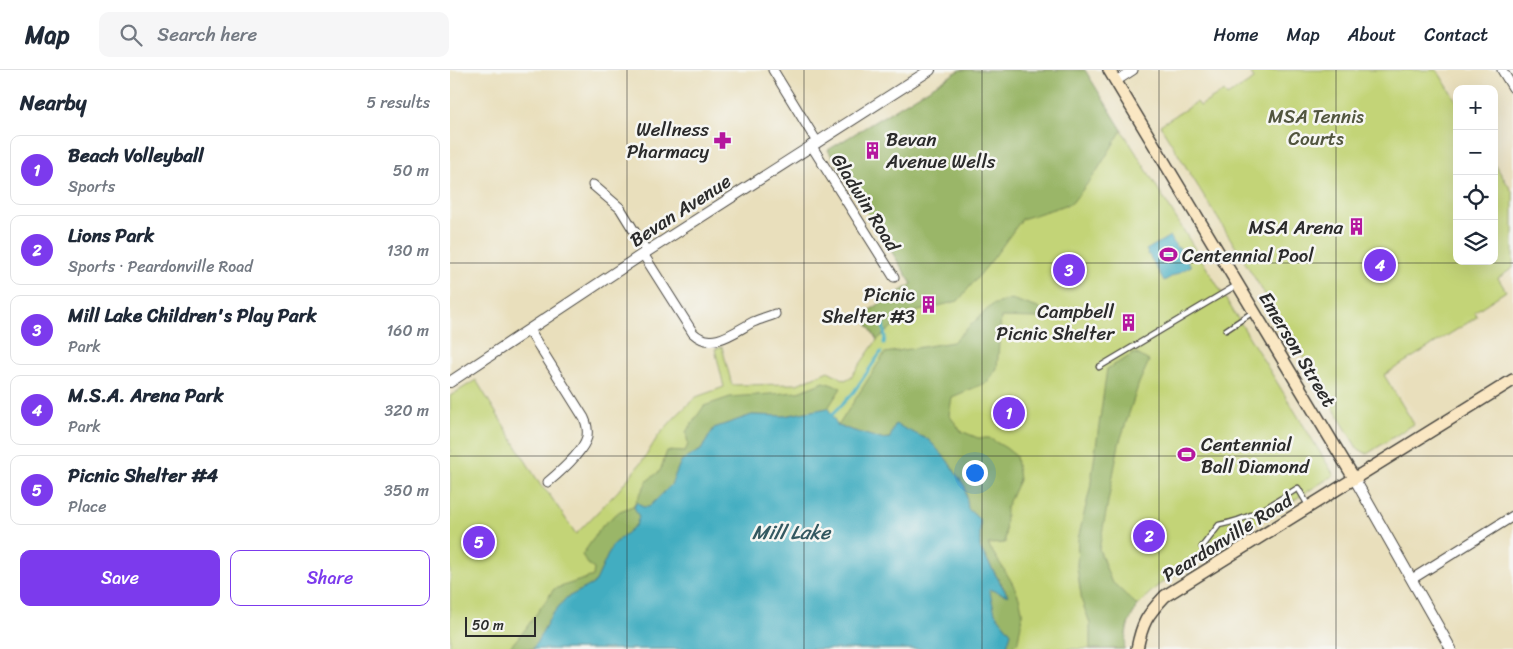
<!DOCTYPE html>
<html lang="en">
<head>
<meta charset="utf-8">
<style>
	body { margin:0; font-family:Sriracha,sans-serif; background:#f6f6f7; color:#1f2937 }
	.controls { position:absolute; right:15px; top:15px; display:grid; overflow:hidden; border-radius:10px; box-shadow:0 5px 20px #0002 }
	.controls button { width:45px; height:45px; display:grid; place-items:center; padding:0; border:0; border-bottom:1px solid #e0e1e3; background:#fff; color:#1f2937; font:25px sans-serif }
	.scale { position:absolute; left:15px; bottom:12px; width:71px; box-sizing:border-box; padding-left:5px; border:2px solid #2b2b2b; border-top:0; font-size:14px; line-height:18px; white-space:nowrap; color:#2b2b2b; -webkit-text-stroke:4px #f6f6f2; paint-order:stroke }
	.you { position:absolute; left:524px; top:402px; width:18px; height:18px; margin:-12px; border:4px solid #fff; border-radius:50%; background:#1a73e8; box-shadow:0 0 0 8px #1a73e833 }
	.badge { display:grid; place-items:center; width:32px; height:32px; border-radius:50%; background:#7c3aed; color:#fff; font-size:16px; font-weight:700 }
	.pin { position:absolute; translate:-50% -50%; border:2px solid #fff; box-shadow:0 1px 5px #0006 }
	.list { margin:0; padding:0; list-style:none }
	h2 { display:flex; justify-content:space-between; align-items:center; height:65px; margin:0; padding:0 20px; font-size:21px }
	h2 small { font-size:16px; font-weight:400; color:#747a83 }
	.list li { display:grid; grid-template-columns:32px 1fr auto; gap:15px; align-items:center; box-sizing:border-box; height:70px; margin:0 10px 10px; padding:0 10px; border:1px solid #e0e1e3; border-radius:10px }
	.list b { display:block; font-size:19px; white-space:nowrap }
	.list p { margin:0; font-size:16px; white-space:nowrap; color:#747a83 }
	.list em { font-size:16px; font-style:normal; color:#747a83 }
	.actions { display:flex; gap:10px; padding:15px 20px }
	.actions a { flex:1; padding:11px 0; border:1px solid #7c3aed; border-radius:10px; text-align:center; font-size:18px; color:#7c3aed }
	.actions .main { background:#7c3aed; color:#fff }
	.icon { flex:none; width:28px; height:28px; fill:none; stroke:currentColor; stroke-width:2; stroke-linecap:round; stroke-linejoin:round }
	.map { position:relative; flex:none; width:1063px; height:579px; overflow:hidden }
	header { display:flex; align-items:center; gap:30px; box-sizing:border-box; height:70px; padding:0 25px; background:#fff; border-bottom:1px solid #e0e1e3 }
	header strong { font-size:24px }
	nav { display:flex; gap:28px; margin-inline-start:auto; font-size:18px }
	.search { width:350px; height:45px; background:#f6f6f7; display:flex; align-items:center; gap:12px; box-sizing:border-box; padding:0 18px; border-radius:10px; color:#747a83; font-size:19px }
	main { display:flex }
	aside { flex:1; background:#fff }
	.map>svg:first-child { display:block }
	.green { fill:#c3d477; stroke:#778051 }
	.forest { fill:#9ab668; stroke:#62704a }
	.water { fill:#43adc1; stroke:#376c76 }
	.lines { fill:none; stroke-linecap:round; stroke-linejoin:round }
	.stream { stroke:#43adc1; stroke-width:3 }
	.service-casing { stroke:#484641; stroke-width:7 }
	.minor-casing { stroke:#484641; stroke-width:11 }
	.tertiary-casing { stroke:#484641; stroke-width:12 }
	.secondary-casing { stroke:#484641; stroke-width:14 }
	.service { stroke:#fff; stroke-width:4.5 }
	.minor { stroke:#fff; stroke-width:9 }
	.tertiary { stroke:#fff; stroke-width:10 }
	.secondary { stroke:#fae7c3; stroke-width:11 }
	.grid { fill:none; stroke:#2b2b2b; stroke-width:1; stroke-opacity:0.55 }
	.labels { text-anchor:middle; stroke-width:5; stroke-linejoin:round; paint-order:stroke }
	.park-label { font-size:19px; fill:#51553e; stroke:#f6f6f2 }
	.poi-label { font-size:19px; fill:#2b2b2b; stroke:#f6f6f2; text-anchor:end }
	.street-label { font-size:19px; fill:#2b2b2b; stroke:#f6f6f2 }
	.water-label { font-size:20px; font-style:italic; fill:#335860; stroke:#f6f6f2 }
</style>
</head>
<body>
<header>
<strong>Map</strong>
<div class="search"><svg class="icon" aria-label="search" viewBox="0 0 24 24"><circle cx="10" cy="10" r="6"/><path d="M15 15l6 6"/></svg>Search here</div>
<nav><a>Home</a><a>Map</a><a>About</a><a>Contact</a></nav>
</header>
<main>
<aside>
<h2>Nearby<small>5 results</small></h2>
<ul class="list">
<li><span class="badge">1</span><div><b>Beach Volleyball</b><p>Sports</p></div><em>50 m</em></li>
<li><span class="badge">2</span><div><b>Lions Park</b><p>Sports · Peardonville Road</p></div><em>130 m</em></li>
<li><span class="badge">3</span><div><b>Mill Lake Children's Play Park</b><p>Park</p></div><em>160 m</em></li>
<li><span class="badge">4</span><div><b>M.S.A. Arena Park</b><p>Park</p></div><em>320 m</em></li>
<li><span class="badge">5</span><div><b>Picnic Shelter #4</b><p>Place</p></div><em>350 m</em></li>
</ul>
<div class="actions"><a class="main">Save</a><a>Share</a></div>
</aside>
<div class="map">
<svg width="1063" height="579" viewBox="0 0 1063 579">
	<rect width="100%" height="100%" fill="#f6f6f2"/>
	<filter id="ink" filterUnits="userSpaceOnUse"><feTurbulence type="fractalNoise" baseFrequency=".02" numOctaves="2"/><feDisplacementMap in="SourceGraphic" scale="10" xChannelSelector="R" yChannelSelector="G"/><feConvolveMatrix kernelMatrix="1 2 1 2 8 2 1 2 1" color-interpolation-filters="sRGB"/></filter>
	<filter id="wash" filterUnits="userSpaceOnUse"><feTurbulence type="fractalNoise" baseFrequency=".0096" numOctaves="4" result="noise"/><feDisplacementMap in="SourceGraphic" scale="20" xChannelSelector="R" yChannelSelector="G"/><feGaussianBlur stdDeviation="1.12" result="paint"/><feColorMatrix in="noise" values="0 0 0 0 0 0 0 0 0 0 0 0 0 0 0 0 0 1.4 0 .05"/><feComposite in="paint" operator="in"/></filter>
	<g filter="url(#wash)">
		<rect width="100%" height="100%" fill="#e9dfbc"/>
		<g class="green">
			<path d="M510,0H635L884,405L710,514C683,538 678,543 674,579H0V326L26,310L91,416L99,424L126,464L168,421L194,389L208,366L226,346L246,327L274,317L265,279L272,277L282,315L347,314L378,301L395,310L401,307L427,270L412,245L462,214L378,80Z"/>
			<polygon points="808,0 987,0 1007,32 1007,191 1044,191 1044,93 1063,123 1063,198 1048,208 1056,221 1024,242 1027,247 934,305 964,354 917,384 907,378 840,265 710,55 747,32 750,36 774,21 777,26 804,9 801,4"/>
		</g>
		<g class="forest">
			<polygon points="510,0 635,0 672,60 645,104 622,133 572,149 542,190 508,231 457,244 427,270 412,245 462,214 378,80"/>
			<path d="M561,229L591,239L588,248L551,247L547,298L538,312L502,327L499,345L511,361L528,368H539L556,378L566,386L569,410L556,438L555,473L538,474C550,496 569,516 572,541C573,548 569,563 568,572L561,579H556L561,563L545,543L538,519L558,525L530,478V450L518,439L515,417L497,390L479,370L445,355L440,368L431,369L388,356L435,283L503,272L542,235Z"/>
			<polygon points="685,283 699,291 689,313 669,374 649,479 661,511 687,535 677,557 674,579 640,579 640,553 632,532 627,497 628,469 640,419 657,299"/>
			<polygon points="374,312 391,318 378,338 334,346 302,345 264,358 251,380 231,391 221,415 199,437 193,437 187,432 184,437 189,447 186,455 162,476 145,513 116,528 101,546 83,579 58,579 74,561 104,519 143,506 144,499 138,494 132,485 153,455 170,441 183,436 198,410 210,401 217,381 235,382 238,374 236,362 254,336 280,327 348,322"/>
		</g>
		<g class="water">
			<polygon points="720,166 727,178 729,177 741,196 714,211 696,180"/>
			<polygon points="378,338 388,356 431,369 440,368 445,354 479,370 497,390 515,417 518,439 530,450 530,478 558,526 539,519 545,543 561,563 556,579 83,579 101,546 116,528 145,513 162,476 186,455 189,447 184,437 187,432 193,437 199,437 221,415 231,391 251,380 264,358 302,345 334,346"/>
		</g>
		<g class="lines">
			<g class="stream">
				<polyline points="432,248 435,267 434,273"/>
				<polyline points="379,348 403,323 431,282"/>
			</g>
		</g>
	</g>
	<g filter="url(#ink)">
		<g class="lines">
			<defs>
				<g id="service">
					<polyline points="776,260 803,242"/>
					<polyline points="649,297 787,215"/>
					<path d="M752,477L769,455C801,449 821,435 848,418L858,435"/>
				</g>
				<g id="minor">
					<polyline points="323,0 367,72"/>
					<polyline points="1052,0 1063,18"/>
					<polyline points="666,11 683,0"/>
					<polyline points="361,75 444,207"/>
					<polyline points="143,115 170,138 197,182"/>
					<path d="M193,184L243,263C262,281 284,262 303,252C310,249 317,247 325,244"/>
					<path d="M79,260L134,348C137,354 138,360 137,367C133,382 110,402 98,412"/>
					<polyline points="962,509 1063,446"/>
				</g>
				<g id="tertiary">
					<polyline points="0,312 193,184 480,0"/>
					<polyline points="904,408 1001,579"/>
				</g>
				<g id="secondary">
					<polyline points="659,0 904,408"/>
					<path d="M687,579C692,553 697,545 715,526L1063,310"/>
				</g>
			</defs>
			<use href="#service" class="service-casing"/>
			<use href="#minor" class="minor-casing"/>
			<use href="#tertiary" class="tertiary-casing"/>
			<use href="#secondary" class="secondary-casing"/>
			<use href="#service" class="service"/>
			<use href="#minor" class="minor"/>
			<use href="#tertiary" class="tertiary"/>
			<use href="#secondary" class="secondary"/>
		</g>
	</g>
	<path class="grid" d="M177,0V579M354,0V579M532,0V579M709,0V579M886,0V579M0,193H1063M0,386H1063"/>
	<defs>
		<symbol id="pharmacy-bare" viewBox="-9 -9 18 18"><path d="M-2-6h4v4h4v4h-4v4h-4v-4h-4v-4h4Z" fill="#b5179e" stroke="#f6f6f2" stroke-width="2.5" paint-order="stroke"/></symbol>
		<symbol id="building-bare" viewBox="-9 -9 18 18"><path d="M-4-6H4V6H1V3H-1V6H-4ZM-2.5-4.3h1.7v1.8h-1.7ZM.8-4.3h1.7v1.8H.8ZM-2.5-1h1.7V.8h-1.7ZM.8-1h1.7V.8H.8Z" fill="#b5179e" stroke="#f6f6f2" stroke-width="2.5" paint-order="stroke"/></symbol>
		<symbol id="stadium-bare" viewBox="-9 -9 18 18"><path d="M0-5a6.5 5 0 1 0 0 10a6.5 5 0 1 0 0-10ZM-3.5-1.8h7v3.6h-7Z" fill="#b5179e" stroke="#f6f6f2" stroke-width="2.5" paint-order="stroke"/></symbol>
	</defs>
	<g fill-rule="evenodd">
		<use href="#pharmacy-bare" x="260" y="58" width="25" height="25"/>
		<use href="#building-bare" x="410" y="68" width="25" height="25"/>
		<use href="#building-bare" x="894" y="144" width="25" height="25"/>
		<use href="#stadium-bare" x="706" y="172" width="25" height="25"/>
		<use href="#building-bare" x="466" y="222" width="25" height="25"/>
		<use href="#building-bare" x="666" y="240" width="25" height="25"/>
		<use href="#stadium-bare" x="724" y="372" width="25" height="25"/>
	</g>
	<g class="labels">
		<g class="park-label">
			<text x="866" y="53">MSA Tennis<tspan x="866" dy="22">Courts</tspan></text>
		</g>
		<g class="poi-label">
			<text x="259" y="66">Wellness<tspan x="259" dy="22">Pharmacy</tspan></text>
			<text x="436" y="76" text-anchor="start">Bevan<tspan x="436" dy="22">Avenue Wells</tspan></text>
			<text x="893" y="164">MSA Arena</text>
			<text x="732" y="192" text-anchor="start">Centennial Pool</text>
			<text x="465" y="231">Picnic<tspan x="465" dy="22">Shelter #3</tspan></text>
			<text x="664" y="248">Campbell<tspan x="664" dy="22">Picnic Shelter</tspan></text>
			<text x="751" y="381" text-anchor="start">Centennial<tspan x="751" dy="22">Ball Diamond</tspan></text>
		</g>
		<g class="street-label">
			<text transform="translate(416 132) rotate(58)" y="7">Gladwin Road</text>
			<text transform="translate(230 140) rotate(-33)" y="7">Bevan Avenue</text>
			<text transform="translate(848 279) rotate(59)" y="7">Emerson Street</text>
			<text transform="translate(777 467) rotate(-32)" y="7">Peardonville Road</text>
		</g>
		<g class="water-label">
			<text x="341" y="469">Mill Lake</text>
		</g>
	</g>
</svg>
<div class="controls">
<button>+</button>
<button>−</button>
<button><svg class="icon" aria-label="locate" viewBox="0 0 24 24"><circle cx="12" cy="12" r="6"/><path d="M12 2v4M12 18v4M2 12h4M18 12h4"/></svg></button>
<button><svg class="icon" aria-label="layers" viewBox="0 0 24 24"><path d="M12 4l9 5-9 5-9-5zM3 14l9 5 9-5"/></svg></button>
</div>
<div class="scale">50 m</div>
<div class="you"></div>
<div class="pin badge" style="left:559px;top:343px">1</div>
<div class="pin badge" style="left:699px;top:466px">2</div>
<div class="pin badge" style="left:619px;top:200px">3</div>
<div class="pin badge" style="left:930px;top:195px">4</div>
<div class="pin badge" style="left:29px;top:472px">5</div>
</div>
</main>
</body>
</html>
